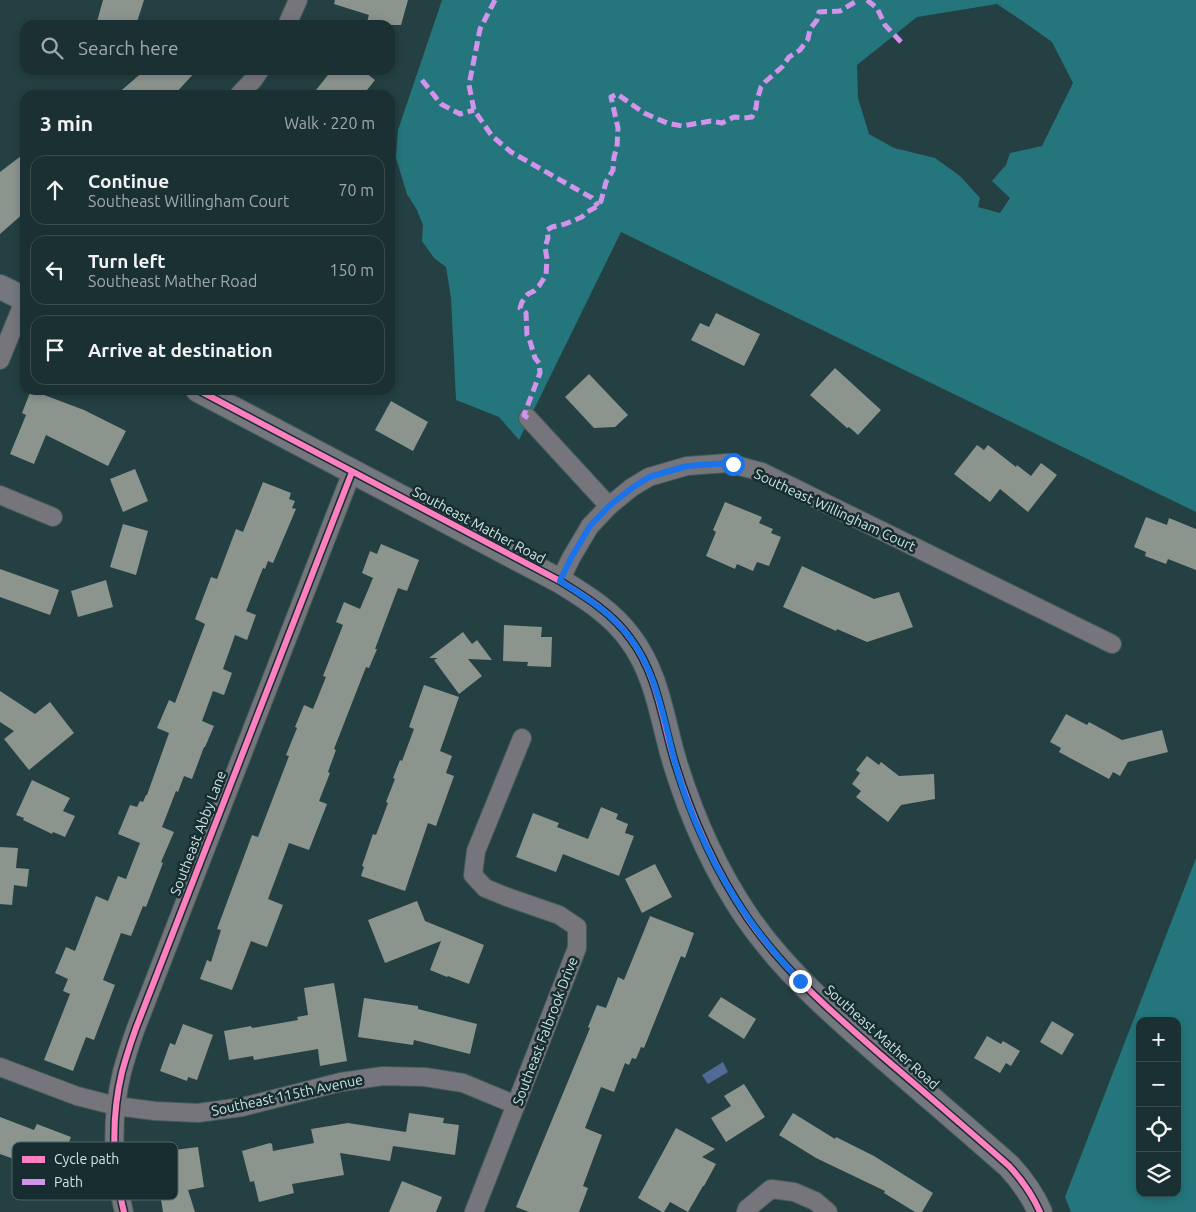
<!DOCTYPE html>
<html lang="en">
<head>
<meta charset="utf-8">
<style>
	body { margin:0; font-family:Ubuntu,sans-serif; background:#24383a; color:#f1f3f6 }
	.controls { position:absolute; right:15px; bottom:15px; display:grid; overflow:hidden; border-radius:10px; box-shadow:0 2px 8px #0003 }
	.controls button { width:45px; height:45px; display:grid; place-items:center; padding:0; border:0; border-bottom:1px solid #394b4d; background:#1b3032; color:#f1f3f6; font:25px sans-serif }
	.stop { position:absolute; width:15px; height:15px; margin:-11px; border:4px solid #1a73e8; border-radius:50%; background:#fff }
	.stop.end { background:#1a73e8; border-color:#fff; box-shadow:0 1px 5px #0008 }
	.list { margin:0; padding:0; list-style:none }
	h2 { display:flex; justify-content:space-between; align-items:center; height:65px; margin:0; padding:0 20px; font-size:21px }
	h2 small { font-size:16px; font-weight:400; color:#a0a9ac }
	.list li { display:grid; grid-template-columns:32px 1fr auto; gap:15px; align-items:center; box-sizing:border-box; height:70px; margin:0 10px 10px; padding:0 10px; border:1px solid #394b4d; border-radius:15px }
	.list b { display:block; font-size:19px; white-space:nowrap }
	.list p { margin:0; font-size:16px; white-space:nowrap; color:#a0a9ac }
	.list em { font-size:16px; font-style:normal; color:#a0a9ac }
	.icon { flex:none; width:28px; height:28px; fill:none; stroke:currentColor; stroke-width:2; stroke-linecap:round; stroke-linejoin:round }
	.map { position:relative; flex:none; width:1196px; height:1212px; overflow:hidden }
	.search { position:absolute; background:#1b3032; box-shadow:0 2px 8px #0003; left:20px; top:20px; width:375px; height:55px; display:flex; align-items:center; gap:12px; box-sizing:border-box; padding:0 18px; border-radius:15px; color:#a0a9ac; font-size:19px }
	.panel { position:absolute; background:#1b3032; box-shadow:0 2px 8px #0003; left:20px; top:90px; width:375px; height:305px; border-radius:15px }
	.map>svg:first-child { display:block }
	.forest { fill:#24767c; fill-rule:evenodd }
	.water { fill:#516a96 }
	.building { fill:#8c948e }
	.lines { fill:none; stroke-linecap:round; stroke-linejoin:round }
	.street-casing { stroke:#455b5d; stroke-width:20 }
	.secondary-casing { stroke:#455b5d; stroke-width:26 }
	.street { stroke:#76757c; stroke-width:18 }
	.secondary { stroke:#74777e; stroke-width:24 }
	.quiet { stroke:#d193ec; stroke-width:5; stroke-dasharray:10 5; stroke-linecap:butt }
	.cycleway-casing { stroke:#182d2f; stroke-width:9 }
	.cycleway { stroke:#ff80c0; stroke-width:6 }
	.route { stroke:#1a73e8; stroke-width:6 }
	.labels { text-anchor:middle; stroke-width:5; stroke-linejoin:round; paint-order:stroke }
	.street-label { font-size:14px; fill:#cce6e8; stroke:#182d2f }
	.key { fill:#182d2f; stroke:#4e6466; stroke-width:1 }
	.key-label { font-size:14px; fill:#cce6e8 }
</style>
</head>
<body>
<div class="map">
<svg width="1196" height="1212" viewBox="0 0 1196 1212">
	<rect width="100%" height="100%" fill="#244042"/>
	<g class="forest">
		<path d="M442,0H1196V512L621,232L519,440L499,417L456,400L451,298L446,267L434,258L422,241L423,225L417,210L407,194L396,158L398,130ZM997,4L1024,22L1052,42L1073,83L1042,146L1010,153L1006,165L992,181L1010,198L1000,213L978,207L980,198L960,176L935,158L894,148L869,134L858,98L857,65L917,17Z"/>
		<path d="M1196,858V1212H1071L1065,1197ZM1140,1021H1177V1193H1140Z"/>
	</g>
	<polygon class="water" points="723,1062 728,1072 708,1084 702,1075"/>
	<g class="building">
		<polygon points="103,0 144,0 136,25 96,25"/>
		<polygon points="335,0 408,0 401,25 366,25 369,15 334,4"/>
		<polygon points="145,70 197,70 174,95 116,95"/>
		<polygon points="332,70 362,70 375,80 363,95 312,95"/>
		<polygon points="25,153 25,212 0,234 0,172"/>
		<polygon points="716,313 760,334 744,366 691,340 700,323 709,327"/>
		<polygon points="835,368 881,410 858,435 849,427 847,428 810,395"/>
		<polygon points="589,374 628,415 615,427 594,428 565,397"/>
		<polygon points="31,390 84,410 126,431 108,466 46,435 34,464 10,454 26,415 22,413"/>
		<polygon points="391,401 428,422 413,451 375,430"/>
		<polygon points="977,445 984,450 988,445 1016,467 1017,465 1031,476 1041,463 1057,475 1028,512 1000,489 990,502 954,474"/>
		<polygon points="135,469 148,501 123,512 110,479"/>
		<polygon points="263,482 291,493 289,499 295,501 292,508 296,509 273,563 268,561 265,569 263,568 246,611 256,615 247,640 235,635 223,669 232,673 224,695 213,691 202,721 214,726 205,747 204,747 192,779 184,776 178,792 176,791 162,827 174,832 161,862 163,863 146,907 143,906 131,936 121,933 103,980 115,985 94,1040 86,1037 73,1071 44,1060 70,994 63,991 68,979 55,973 66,947 75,951 96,896 108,901 118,876 126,879 140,843 118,834 130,805 137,807 140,801 143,802 146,795 147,795 169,733 157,728 169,700 175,703 205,624 195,619 211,577 217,579 236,529 243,532"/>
		<polygon points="725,502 762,517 759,523 773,529 771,533 781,537 769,566 757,562 753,571 737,564 735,569 706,556 716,532 713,530"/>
		<polygon points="1146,517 1167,525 1169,518 1196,529 1196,570 1168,559 1166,564 1145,556 1146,552 1134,547"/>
		<polygon points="123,524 148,531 136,575 110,567"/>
		<polygon points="381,544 419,560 407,591 398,588 375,649 377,649 369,668 366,667 334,749 336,750 328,772 330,773 319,801 327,804 309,850 289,843 268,899 283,905 267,947 251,941 232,990 200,979 207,960 211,962 221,930 217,929 252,835 258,837 289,756 286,755 297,728 295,727 304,705 313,709 326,677 323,676 343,625 336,622 344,602 360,609 373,578 362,573 370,551 377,554"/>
		<polygon points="802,566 874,599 899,592 913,627 867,642 837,629 836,631 783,607"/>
		<polygon points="0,569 59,590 50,615 0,597"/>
		<polygon points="106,580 113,607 78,617 71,591"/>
		<polygon points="504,625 542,627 541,637 552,637 551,667 527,666 528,662 503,661"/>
		<polygon points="463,632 472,644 477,640 492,660 468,659 482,676 459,694 434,660 438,658 429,658"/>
		<polygon points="424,685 459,697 440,751 452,756 446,773 454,776 436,826 428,823 405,891 361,876 364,867 362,866 373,834 376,835 388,803 386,802 395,779 393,778 400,760 402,761 414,729 409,727"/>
		<polygon points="0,691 35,714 50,702 74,733 29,770 4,739 14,731 0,722"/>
		<polygon points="1066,714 1087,725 1089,722 1122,740 1162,730 1168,752 1128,762 1120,776 1113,772 1109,779 1059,752 1061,748 1050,742"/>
		<polygon points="867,756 879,765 881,762 899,776 934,774 935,799 901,805 888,822 856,797 861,791 852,784 860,773 856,770"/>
		<polygon points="32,780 70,798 63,811 75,816 65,837 53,832 52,834 23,820 24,818 16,815"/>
		<polygon points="601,807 618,814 616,819 628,824 625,833 634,836 619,876 563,854 556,872 516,857 533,813 559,823 557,827 588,839"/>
		<polygon points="0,847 18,848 16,868 29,869 27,887 14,885 12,905 0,904"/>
		<polygon points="655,864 672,897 642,913 625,879"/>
		<polygon points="417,901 425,921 484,945 469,984 448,976 447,977 430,970 441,941 385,963 368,920"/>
		<polygon points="650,916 694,933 685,958 681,956 644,1048 641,1047 636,1059 632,1058 629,1065 625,1063 614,1092 601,1087 585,1128 602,1135 583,1186 588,1188 579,1212 529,1212 516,1207 590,1028 588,1027 597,1005 606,1008 618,977 624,980"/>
		<polygon points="334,983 347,1061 320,1066 318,1049 254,1060 253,1056 229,1060 224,1031 251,1026 252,1028 298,1020 297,1017 308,1015 304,988"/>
		<polygon points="721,997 756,1019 744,1039 708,1016"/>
		<polygon points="364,998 418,1006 418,1009 477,1024 470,1054 414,1040 413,1045 358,1037"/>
		<polygon points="1052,1021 1074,1034 1062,1055 1040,1042"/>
		<polygon points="183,1024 213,1035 197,1080 188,1077 187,1081 160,1071 170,1043 175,1045"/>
		<polygon points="987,1036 1001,1044 1003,1041 1020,1051 1011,1066 1006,1063 1000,1073 974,1058"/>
		<polygon points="744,1084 765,1117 726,1142 711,1118 731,1106 724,1096"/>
		<polygon points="409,1113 444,1118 443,1123 459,1125 455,1155 393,1146 390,1161 340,1153 344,1175 292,1184 294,1193 259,1202 254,1181 250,1182 242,1151 270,1143 272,1144 273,1151 314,1143 311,1129 348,1123 406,1132"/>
		<polygon points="793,1113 835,1139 836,1137 874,1156 933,1193 922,1212 915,1212 884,1193 885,1191 816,1158 779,1135"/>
		<polygon points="0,1117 34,1130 37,1124 71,1137 67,1147 77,1151 63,1187 18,1170 22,1162 0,1154"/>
		<polygon points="676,1128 715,1149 702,1157 716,1164 704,1186 703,1186 688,1212 670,1202 664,1212 662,1212 638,1198"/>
		<polygon points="198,1147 204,1187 188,1190 195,1212 163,1212 156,1169 176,1166 174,1150"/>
		<polygon points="402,1181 442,1197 436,1212 389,1212"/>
	</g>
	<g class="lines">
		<defs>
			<g id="street">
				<polyline points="287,25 298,0"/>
				<polyline points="239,95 253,80 260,70"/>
				<polyline points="0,360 25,299"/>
				<polyline points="528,418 609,506"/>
				<polyline points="0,495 53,517"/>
				<polyline points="560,581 571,558 590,526 609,506 631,488 649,477 687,466 728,463 762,472 1112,644"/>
				<polyline points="0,1067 77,1096 116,1106 155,1111 198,1113 242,1107 341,1082 383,1076 425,1077 463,1083 516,1105"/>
				<path d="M124,1212C112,1167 111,1117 122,1072C126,1057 131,1042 136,1028L352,472"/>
				<polyline points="474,1212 577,948 577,927 559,915 507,897 485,888 473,875 476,851 522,738"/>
				<polyline points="746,1212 747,1209 771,1189 794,1192 815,1201 828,1212"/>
			</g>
			<g id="secondary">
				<polyline points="0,287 25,299"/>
				<path d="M198,390L560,581C586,597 612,613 630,638C658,675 662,720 675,763C692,818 715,870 747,917C784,971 834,1014 882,1056C925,1093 967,1129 1009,1166C1022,1180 1032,1194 1040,1212"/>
			</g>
		</defs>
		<use href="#street" class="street-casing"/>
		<use href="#secondary" class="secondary-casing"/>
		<use href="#street" class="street"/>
		<use href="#secondary" class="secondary"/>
		<g class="quiet">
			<polyline points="495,0 480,29 469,85 474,110 492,136 511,152 592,198 598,206"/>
			<polyline points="867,0 877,8 885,25 901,42"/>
			<polyline points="422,80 441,104 460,114 474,110"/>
			<polyline points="528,418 524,415 540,373 539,363 535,358 529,338 527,335 526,313 520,308 522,302 528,294 534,291 539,286 546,275 547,259 545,247 548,238 547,230 552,227 565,224 582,217 587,212 598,206 601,201 606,182 613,170 614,157 617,147 618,128 611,97 617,94 644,113 667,123 682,126 711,121 722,123 734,117 744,118 752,117 756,108 757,100 761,87 765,82 782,67 789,57 800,50 808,39 810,29 817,20 819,12 840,11 855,2 856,0"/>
		</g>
		<defs>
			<g id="cycleway">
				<path d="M198,390L560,581C586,597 612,613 630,638C658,675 662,720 675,763C692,818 715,870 747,917C784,971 834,1014 882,1056C925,1093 967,1129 1009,1166C1022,1180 1032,1194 1040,1212"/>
				<path d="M124,1212C112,1167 111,1117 122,1072C126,1057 131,1042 136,1028L352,472"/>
			</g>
		</defs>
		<use href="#cycleway" class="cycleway-casing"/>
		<use href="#cycleway" class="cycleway"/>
	</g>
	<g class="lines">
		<path class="route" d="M733,464L728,463L687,466L649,477L632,488L609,506L590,526L571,558L560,581C580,594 601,606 618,624C654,660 662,711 674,759C680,783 689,807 699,830C724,888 757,936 800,981"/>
	</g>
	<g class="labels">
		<g class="street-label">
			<text transform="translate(835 510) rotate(25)" y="5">Southeast Willingham Court</text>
			<text transform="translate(479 525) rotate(28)" y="5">Southeast Mather Road</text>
			<text transform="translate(198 833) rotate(-69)" y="5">Southeast Abby Lane</text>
			<text transform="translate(545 1031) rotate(-69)" y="5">Southeast Falbrook Drive</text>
			<text transform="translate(882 1037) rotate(42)" y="5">Southeast Mather Road</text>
			<text transform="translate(287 1095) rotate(-12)" y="5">Southeast 115th Avenue</text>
		</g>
	</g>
	<rect x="12" y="1142" width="166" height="58" rx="8" class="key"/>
	<rect x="22" y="1156" width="23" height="7" fill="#ff80c0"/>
	<rect x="22" y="1179" width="23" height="6" fill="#d193ec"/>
	<g class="key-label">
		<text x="54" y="1164">Cycle path</text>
		<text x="54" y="1187">Path</text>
	</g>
</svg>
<div class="controls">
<button>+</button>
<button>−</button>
<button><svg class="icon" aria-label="locate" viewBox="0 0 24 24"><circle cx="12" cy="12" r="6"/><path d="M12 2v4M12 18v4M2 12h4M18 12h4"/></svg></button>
<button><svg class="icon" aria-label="layers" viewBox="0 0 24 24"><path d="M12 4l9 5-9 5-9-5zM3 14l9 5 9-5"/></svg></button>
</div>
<div class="stop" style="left:733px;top:464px"></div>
<div class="stop end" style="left:800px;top:981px"></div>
<div class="search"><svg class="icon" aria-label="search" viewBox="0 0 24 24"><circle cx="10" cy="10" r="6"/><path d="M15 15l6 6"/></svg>Search here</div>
<section class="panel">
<h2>3 min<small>Walk · 220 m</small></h2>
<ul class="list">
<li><svg class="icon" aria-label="ahead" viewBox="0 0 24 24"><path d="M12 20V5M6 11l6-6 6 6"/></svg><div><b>Continue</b><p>Southeast Willingham Court</p></div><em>70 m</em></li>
<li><svg class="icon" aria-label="left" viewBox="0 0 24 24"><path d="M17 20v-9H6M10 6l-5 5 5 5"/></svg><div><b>Turn left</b><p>Southeast Mather Road</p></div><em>150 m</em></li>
<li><svg class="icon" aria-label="arrive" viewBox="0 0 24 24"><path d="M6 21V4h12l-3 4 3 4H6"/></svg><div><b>Arrive at destination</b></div></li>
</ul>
</section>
</div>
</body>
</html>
